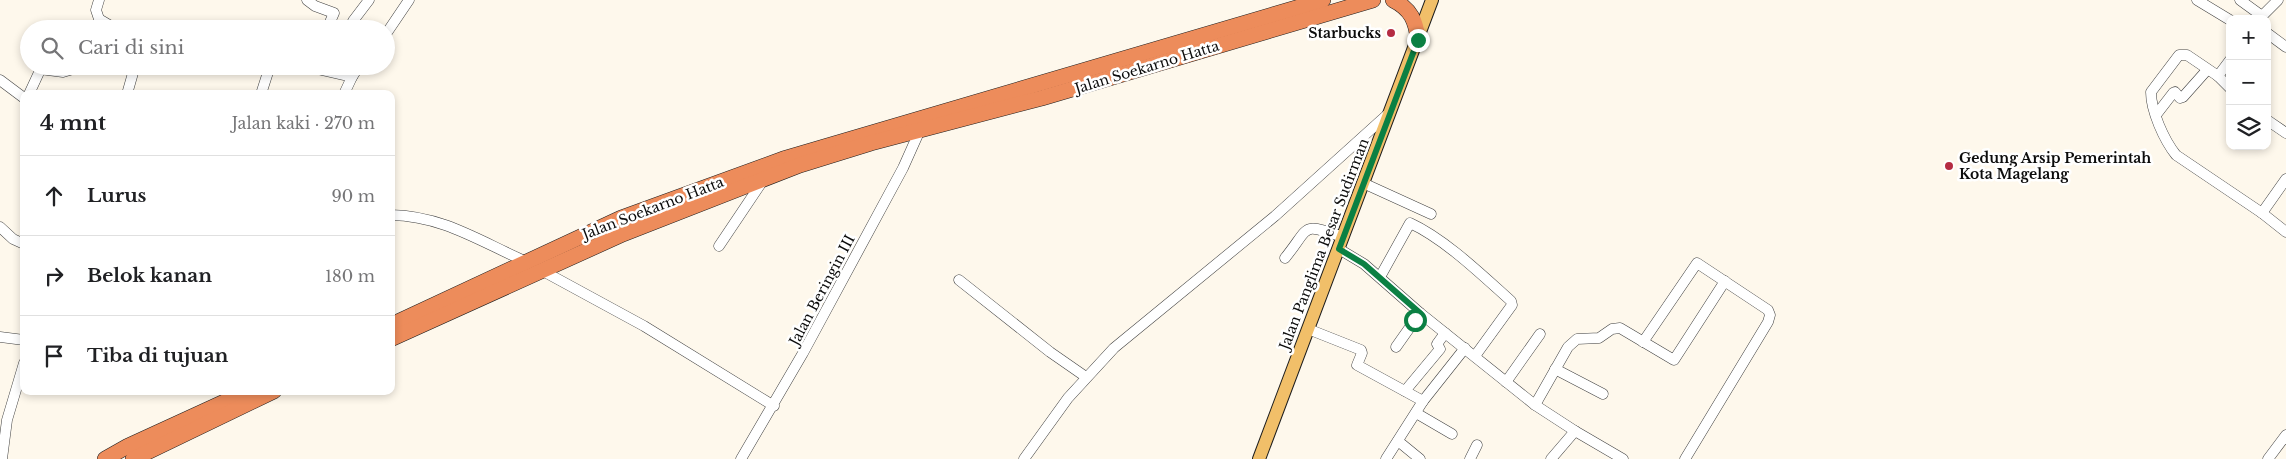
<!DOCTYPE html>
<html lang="id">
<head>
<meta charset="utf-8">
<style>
	body { margin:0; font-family:"Libre Baskerville",serif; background:#f6f6f6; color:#202124 }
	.controls { position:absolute; right:15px; top:15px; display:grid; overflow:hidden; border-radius:10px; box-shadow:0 2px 8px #0003 }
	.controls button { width:45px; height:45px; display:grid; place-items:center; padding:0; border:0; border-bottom:1px solid #e0e0e0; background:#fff; color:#202124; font:25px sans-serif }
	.stop { position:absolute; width:15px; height:15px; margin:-11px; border:4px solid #0b8043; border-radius:50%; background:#fff }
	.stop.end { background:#0b8043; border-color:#fff; box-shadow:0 1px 5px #0008 }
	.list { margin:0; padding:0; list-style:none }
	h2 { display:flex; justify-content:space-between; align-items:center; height:65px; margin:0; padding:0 20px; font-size:21px }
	h2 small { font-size:16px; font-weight:400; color:#757577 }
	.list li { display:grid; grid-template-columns:32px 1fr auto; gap:15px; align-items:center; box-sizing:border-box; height:80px; padding:0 20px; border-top:1px solid #e0e0e0 }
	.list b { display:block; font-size:19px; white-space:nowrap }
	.list em { font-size:16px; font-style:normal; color:#757577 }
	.icon { flex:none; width:28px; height:28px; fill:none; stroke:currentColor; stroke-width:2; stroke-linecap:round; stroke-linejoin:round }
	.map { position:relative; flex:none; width:2286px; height:459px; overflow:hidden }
	.search { position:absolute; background:#fff; box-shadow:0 2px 8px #0003; left:20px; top:20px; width:375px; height:55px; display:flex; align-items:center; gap:12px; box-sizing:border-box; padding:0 18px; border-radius:28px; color:#757577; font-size:19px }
	.panel { position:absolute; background:#fff; box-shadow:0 2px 8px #0003; left:20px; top:90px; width:375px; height:305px; border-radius:10px }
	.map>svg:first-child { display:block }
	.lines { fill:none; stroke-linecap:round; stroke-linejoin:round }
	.minor-casing { stroke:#3f3f3f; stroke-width:11 }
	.major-casing { stroke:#1d1d1d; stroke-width:14 }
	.highway-casing { stroke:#1d1d1d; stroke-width:16 }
	.minor { stroke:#fff; stroke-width:10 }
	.major { stroke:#f1bf69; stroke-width:12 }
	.highway { stroke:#ed8c5b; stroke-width:15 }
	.route { stroke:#0b8043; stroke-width:6 }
	.poi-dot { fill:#b52c43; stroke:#fff; stroke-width:2 }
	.labels { text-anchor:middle; stroke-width:5; stroke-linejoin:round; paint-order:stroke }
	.poi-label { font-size:14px; font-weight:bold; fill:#0c0c0c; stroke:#fff; text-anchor:end }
	.street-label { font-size:14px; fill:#0c0c0c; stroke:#fff }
</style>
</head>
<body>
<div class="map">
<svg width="2286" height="459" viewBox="0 0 2286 459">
	<rect width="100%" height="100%" fill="#fef8ec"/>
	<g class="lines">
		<defs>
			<g id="minor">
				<polyline points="99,0 96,10 99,19 116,29"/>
				<polyline points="307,0 315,6 334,13 327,29"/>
				<polyline points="2197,0 2230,20"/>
				<polyline points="2240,0 2262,16"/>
				<polyline points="2259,19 2278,0"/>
				<polyline points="353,21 369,0"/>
				<polyline points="2267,33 2286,47"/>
				<polyline points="386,34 409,0"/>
				<polyline points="2230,60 2218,76 2230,88"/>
				<polyline points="304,66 352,77"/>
				<polyline points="40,69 63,72 80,67"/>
				<path d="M2218,76L2187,55H2179L2151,92C2151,111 2164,140 2176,155L2262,213"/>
				<polyline points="0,80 24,98"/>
				<polyline points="29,94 42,66"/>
				<polyline points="127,94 135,66"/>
				<polyline points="261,94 270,66"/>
				<polyline points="344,94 352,77 359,66"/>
				<polyline points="2156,115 2173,93 2175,92 2180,98 2183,97 2207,70"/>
				<polyline points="2267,120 2286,133"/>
				<polyline points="2286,179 2262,213 2286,232"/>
				<polyline points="1363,183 1431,214"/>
				<path d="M391,215C443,216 479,241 525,261"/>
				<polyline points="0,227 13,239 24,244"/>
				<polyline points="719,246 764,179"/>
				<polyline points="1339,249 1364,264 1420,313 1535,405 1575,431 1623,459"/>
				<path d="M1285,258C1311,226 1300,222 1343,237"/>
				<polyline points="541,270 644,326 774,406"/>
				<path d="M1380,277L1410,223C1445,239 1483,276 1511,301L1512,305L1475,356"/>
				<polyline points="959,280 1050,352 1086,377"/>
				<polyline points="1308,329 1361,350 1362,353 1357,365 1423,401"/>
				<polyline points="0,337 24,340"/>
				<polyline points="1643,342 1697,263 1768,310 1770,315 1768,322 1685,459"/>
				<polyline points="1396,347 1420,313"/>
				<polyline points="1555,369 1603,394"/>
				<polyline points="1506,382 1540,334"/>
				<polyline points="1405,391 1440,349 1437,344 1445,333"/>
				<polyline points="1535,405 1568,347 1577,339 1599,338 1612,329 1620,328 1674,360 1725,281"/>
				<polyline points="1416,413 1452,434"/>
				<polyline points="1398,441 1420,459"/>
				<polyline points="2,459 7,420 24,363"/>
				<polyline points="741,459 803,353 903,168 920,130"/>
				<polyline points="1024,459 1068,398 1114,348 1275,216 1388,114"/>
				<polyline points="1386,459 1423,401 1465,348"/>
				<polyline points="1470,459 1477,445"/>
				<polyline points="1551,459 1575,431"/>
				<polyline points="2268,459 2286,435"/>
			</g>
			<polyline id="major" points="1259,459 1432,0"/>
			<g id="highway">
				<path d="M1393,0C1411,9 1416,21 1418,40"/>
				<polyline points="391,325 621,218 783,159 1323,0"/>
				<polyline points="391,339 623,234 800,165 871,143 1042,98 1373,0"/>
				<polyline points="105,459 128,446 248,391"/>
				<polyline points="133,459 274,391"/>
			</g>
		</defs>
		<use href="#minor" class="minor-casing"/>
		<use href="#major" class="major-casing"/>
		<use href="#highway" class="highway-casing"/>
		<use href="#minor" class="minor"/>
		<use href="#major" class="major"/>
		<use href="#highway" class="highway"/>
	</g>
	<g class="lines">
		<polyline class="route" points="1415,320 1420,313 1364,264 1339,249 1418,40"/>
	</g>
	<g class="poi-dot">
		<circle cx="1391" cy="33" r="5"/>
		<circle cx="1949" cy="166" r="5"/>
	</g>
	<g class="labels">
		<g class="poi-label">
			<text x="1381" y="38">Starbucks</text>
			<text x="1959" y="163" text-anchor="start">Gedung Arsip Pemerintah<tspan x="1959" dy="16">Kota Magelang</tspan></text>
		</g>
		<g class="street-label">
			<text transform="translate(1147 67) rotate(-17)" y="5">Jalan Soekarno Hatta</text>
			<text transform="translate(653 208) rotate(-21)" y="5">Jalan Soekarno Hatta</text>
			<text transform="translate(1324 244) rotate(-69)" y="5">Jalan Panglima Besar Sudirman</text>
			<text transform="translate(822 290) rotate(-62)" y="5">Jalan Beringin III</text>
		</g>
	</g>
</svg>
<div class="controls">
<button>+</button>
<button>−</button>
<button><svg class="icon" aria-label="layers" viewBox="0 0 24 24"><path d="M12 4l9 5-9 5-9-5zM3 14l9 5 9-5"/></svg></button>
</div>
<div class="stop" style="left:1415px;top:320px"></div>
<div class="stop end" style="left:1418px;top:40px"></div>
<div class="search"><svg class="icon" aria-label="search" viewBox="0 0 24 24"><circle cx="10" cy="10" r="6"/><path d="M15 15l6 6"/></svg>Cari di sini</div>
<section class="panel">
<h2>4 mnt<small>Jalan kaki · 270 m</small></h2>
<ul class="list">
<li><svg class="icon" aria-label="ahead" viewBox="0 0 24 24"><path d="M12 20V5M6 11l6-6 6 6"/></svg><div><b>Lurus</b></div><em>90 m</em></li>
<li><svg class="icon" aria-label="right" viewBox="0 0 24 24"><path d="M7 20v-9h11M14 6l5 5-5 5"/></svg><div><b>Belok kanan</b></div><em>180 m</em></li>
<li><svg class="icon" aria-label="arrive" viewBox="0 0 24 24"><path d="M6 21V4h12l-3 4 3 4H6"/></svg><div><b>Tiba di tujuan</b></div></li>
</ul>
</section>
</div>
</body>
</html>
